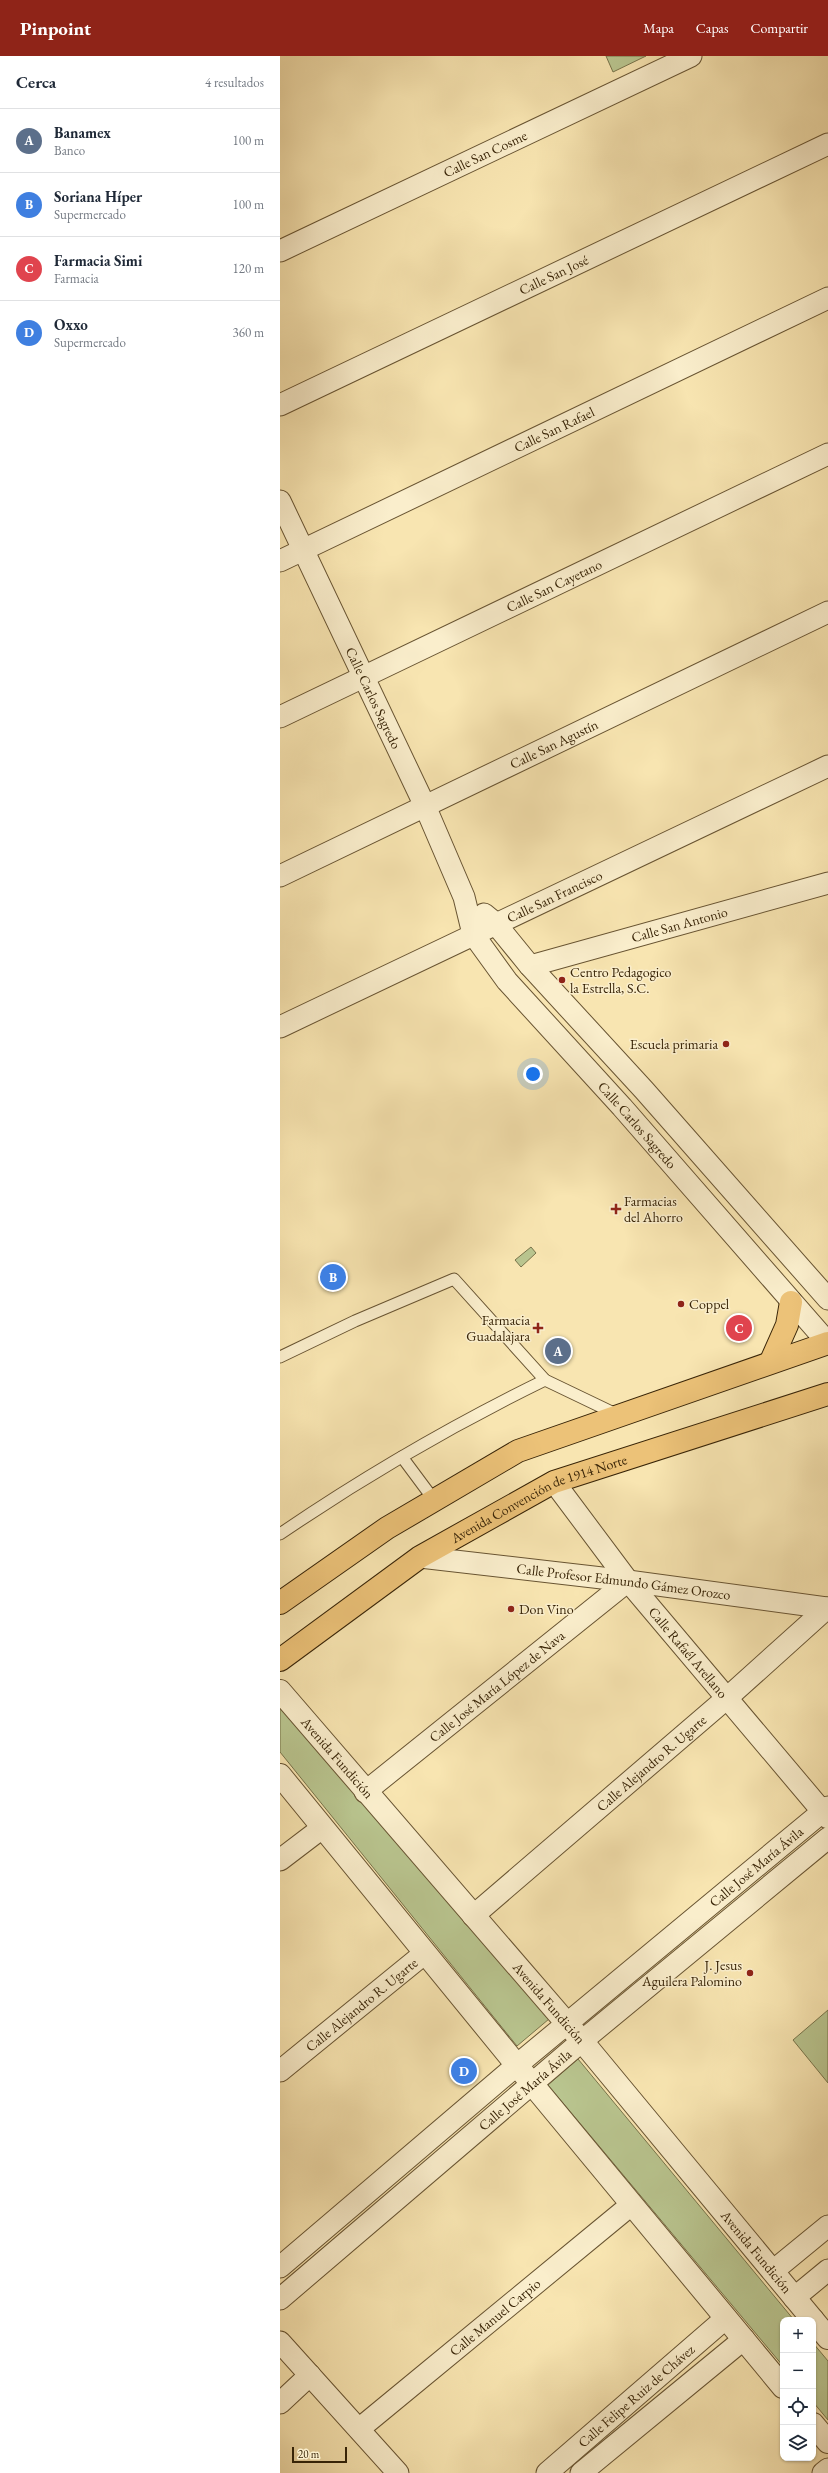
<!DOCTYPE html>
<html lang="es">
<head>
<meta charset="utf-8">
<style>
	body { margin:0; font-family:"EB Garamond",serif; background:#f2f2f3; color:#1f2937 }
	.controls { position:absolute; right:12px; bottom:12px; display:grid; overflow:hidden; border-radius:8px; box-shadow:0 1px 3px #0004 }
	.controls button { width:36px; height:36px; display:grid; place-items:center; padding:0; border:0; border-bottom:1px solid #e0e1e3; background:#fff; color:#1f2937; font:20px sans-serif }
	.scale { position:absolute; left:12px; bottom:10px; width:55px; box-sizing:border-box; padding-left:4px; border:2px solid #382407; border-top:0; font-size:11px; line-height:14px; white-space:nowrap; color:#382407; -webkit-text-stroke:3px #faeecc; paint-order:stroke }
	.you { position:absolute; left:253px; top:1018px; width:14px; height:14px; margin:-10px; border:3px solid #fff; border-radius:50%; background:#1a73e8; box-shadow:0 0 0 6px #1a73e833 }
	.badge { display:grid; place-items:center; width:26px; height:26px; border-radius:50%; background:#8f2418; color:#fff; font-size:13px; font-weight:700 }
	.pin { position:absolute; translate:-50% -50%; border:2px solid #fff; box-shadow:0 1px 4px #0006 }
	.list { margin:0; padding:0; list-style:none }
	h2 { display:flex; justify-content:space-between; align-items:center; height:52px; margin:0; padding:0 16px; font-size:17px }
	h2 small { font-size:13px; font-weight:400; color:#747a83 }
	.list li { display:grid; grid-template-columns:26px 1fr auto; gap:12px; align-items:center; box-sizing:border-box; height:64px; padding:0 16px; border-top:1px solid #e0e1e3 }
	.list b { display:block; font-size:15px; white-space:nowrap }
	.list p { margin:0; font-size:13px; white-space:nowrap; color:#747a83 }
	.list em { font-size:13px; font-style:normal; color:#747a83 }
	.icon { flex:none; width:22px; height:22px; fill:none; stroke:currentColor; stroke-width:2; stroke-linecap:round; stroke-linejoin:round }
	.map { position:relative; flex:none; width:548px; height:2417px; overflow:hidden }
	header { display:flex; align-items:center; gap:24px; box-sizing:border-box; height:56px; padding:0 20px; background:#8f2418; color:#fff }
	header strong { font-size:19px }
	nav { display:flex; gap:22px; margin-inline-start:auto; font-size:14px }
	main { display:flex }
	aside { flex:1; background:#fff }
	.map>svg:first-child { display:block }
	.green { fill:#b9c58f; stroke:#78744b }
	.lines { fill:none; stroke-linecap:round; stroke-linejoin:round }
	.service-casing { stroke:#685432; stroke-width:13 }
	.minor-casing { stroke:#685432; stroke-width:23 }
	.tertiary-casing { stroke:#685432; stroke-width:24 }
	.primary-casing { stroke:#382407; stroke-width:24 }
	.service { stroke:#faeecc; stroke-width:11 }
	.minor { stroke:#faeecc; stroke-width:21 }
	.tertiary { stroke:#faeecc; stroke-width:22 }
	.primary { stroke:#ecc278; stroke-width:22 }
	.poi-dot { fill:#8f2418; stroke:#faeecc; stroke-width:1.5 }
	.labels { text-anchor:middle; stroke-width:3; stroke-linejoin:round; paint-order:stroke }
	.street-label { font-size:14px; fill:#382407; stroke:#faeecc }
	.poi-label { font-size:14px; fill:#382407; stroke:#faeecc; text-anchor:start }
</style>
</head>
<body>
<header>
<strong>Pinpoint</strong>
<nav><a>Mapa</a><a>Capas</a><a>Compartir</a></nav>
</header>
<main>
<aside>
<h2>Cerca<small>4 resultados</small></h2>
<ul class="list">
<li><span class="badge" style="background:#5c6f8a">A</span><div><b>Banamex</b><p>Banco</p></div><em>100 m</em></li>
<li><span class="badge" style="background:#3f7fe0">B</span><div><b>Soriana Híper</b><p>Supermercado</p></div><em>100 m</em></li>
<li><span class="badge" style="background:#e0444e">C</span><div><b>Farmacia Simi</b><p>Farmacia</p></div><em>120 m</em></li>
<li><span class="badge" style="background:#3f7fe0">D</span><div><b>Oxxo</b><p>Supermercado</p></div><em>360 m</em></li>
</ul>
</aside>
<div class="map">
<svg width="548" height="2417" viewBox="0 0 548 2417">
	<rect width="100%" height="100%" fill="#f8e5b1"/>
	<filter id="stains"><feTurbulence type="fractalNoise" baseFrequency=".005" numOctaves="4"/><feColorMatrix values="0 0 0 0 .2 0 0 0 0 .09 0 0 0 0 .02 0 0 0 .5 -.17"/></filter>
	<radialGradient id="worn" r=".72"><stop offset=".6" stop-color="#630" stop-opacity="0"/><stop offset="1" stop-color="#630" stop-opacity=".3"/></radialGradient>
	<g class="green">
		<polygon points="326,0 366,0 333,16"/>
		<polygon points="251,1191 256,1197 241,1211 235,1204"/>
		<polygon points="0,1641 269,1963 237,1990 0,1696"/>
		<polygon points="548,1954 548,2027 513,1984"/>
		<polygon points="298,2003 514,2264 503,2264 503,2310 268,2029"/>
		<polygon points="533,2287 548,2305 548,2364 533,2346"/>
	</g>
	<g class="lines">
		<defs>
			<g id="service">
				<polyline points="0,1301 75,1265 174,1223 265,1324 338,1359"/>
				<polyline points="122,1401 154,1444"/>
				<path d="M0,1478C85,1420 173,1369 265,1324"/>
			</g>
			<g id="minor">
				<path id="s1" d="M0,195L411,0"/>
				<path id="s2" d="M0,349L548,88"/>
				<path id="s3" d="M0,445L145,750L184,841L193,878L227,925L342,1051L548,1287"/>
				<path id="s4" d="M0,505L548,242"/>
				<path id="s5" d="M0,661L548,398"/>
				<path id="s6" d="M0,820L548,556"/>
				<polyline points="204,858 215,867 250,910 364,1034 548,1243"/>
				<path id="s7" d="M250,910L548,827"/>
				<path id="s8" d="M0,971L548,710"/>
				<path id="s9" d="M274,1426L348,1525L548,1762"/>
				<path id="s10" d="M140,1501L348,1525L548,1552"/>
				<path id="s11" d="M85,1736L348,1525"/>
				<polyline points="0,1804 42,1772"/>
				<path id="s12" d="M193,1860L447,1642L547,1552"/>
				<path id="s13" d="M0,2015L145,1897"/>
				<path id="s14" d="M0,2211L237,2009L548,1751"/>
				<polyline points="493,2215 548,2170"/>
				<polyline points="514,2242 548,2214"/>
				<path id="s15" d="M0,2243L302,1985L548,1782"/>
				<polyline points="0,2286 118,2417"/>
				<polyline points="0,2347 30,2319"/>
				<path id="s16" d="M79,2373L351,2149"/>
				<path id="s17" d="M267,2417L446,2262"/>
				<polyline points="301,2417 464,2283"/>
				<polyline points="543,2417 548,2413"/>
			</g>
			<g id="tertiary">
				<path id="s18" d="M0,1635L302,1985L533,2264"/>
				<polyline points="0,1719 253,2029 503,2331"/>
				<polyline points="533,2264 548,2282"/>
				<polyline points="533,2368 548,2386"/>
			</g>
			<g id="primary">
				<polyline points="491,1305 507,1269 511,1246"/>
				<polyline points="0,1547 107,1472 238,1395 548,1287"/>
				<path id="s19" d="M0,1604L140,1501L274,1426L548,1338"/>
			</g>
		</defs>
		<use href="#service" class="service-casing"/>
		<use href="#minor" class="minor-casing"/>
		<use href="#tertiary" class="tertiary-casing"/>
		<use href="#primary" class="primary-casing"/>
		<use href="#service" class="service"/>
		<use href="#minor" class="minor"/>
		<use href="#tertiary" class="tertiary"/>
		<use href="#primary" class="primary"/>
	</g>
	<g class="poi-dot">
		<circle cx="282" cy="924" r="4"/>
		<circle cx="446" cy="988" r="4"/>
		<path d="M334 1147h4v4h4v4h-4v4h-4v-4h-4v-4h4z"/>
		<circle cx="401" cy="1248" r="4"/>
		<path d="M256 1266h4v4h4v4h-4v4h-4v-4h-4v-4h4z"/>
		<circle cx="231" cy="1553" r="4"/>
		<circle cx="470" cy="1917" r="4"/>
	</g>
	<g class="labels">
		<g class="street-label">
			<text dy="5" stroke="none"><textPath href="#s1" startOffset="227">Calle San Cosme</textPath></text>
			<text dy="5" stroke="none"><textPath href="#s2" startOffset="303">Calle San José</textPath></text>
			<text dy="5" stroke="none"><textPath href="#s4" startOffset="304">Calle San Rafael</textPath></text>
			<text dy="5" stroke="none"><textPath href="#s5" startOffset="304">Calle San Cayetano</textPath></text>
			<text dy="5" stroke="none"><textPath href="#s3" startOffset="218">Calle Carlos Sagredo</textPath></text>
			<text dy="5" stroke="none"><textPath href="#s6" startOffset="304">Calle San Agustín</textPath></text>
			<text dy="5" stroke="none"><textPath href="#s8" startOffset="304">Calle San Francisco</textPath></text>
			<text dy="5" stroke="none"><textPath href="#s7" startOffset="155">Calle San Antonio</textPath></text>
			<text dy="5" stroke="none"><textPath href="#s3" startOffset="727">Calle Carlos Sagredo</textPath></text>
			<text dy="5" stroke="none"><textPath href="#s19" startOffset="307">Avenida Convención de 1914 Norte</textPath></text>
			<text dy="5" stroke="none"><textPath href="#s10" startOffset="205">Calle Profesor Edmundo Gámez Orozco</textPath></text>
			<text dy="5" stroke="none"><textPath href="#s9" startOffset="217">Calle Rafaél Arellano</textPath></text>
			<text dy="5" stroke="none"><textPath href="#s11" startOffset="169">Calle José María López de Nava</textPath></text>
			<text dy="5" stroke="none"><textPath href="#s18" startOffset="88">Avenida Fundición</textPath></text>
			<text dy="5" stroke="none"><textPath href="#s12" startOffset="235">Calle Alejandro R. Ugarte</textPath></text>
			<text dy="5" stroke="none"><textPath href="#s14" startOffset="622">Calle José María Ávila</textPath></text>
			<text dy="5" stroke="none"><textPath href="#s18" startOffset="412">Avenida Fundición</textPath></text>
			<text dy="5" stroke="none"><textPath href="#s13" startOffset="105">Calle Alejandro R. Ugarte</textPath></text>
			<text dy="5" stroke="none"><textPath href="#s15" startOffset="322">Calle José María Ávila</textPath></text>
			<text dy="5" stroke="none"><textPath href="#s18" startOffset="736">Avenida Fundición</textPath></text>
			<text dy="5" stroke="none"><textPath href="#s16" startOffset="176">Calle Manuel Carpio</textPath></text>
			<text dy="5" stroke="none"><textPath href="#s17" startOffset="118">Calle Felipe Ruiz de Chávez</textPath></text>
		</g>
		<g class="poi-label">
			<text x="290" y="921">Centro Pedagogico<tspan x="290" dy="16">la Estrella, S.C.</tspan></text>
			<text x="438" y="993" text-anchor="end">Escuela primaria</text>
			<text x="344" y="1150">Farmacias<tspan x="344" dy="16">del Ahorro</tspan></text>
			<text x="409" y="1253">Coppel</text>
			<text x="250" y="1269" text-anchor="end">Farmacia<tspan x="250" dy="16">Guadalajara</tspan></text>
			<text x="239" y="1558">Don Vino</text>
			<text x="462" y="1914" text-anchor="end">J. Jesus<tspan x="462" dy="16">Aguilera Palomino</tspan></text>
		</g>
	</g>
	<rect width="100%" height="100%" filter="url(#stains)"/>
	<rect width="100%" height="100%" fill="url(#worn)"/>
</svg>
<div class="controls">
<button>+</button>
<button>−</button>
<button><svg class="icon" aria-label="locate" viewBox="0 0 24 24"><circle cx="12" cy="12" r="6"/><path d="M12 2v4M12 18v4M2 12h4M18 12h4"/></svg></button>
<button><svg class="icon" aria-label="layers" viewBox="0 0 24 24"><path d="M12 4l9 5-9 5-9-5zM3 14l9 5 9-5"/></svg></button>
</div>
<div class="scale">20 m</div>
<div class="you"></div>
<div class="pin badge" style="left:278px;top:1295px;background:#5c6f8a">A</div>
<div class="pin badge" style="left:53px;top:1221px;background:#3f7fe0">B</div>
<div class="pin badge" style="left:459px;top:1272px;background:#e0444e">C</div>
<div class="pin badge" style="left:184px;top:2015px;background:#3f7fe0">D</div>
</div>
</main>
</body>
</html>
